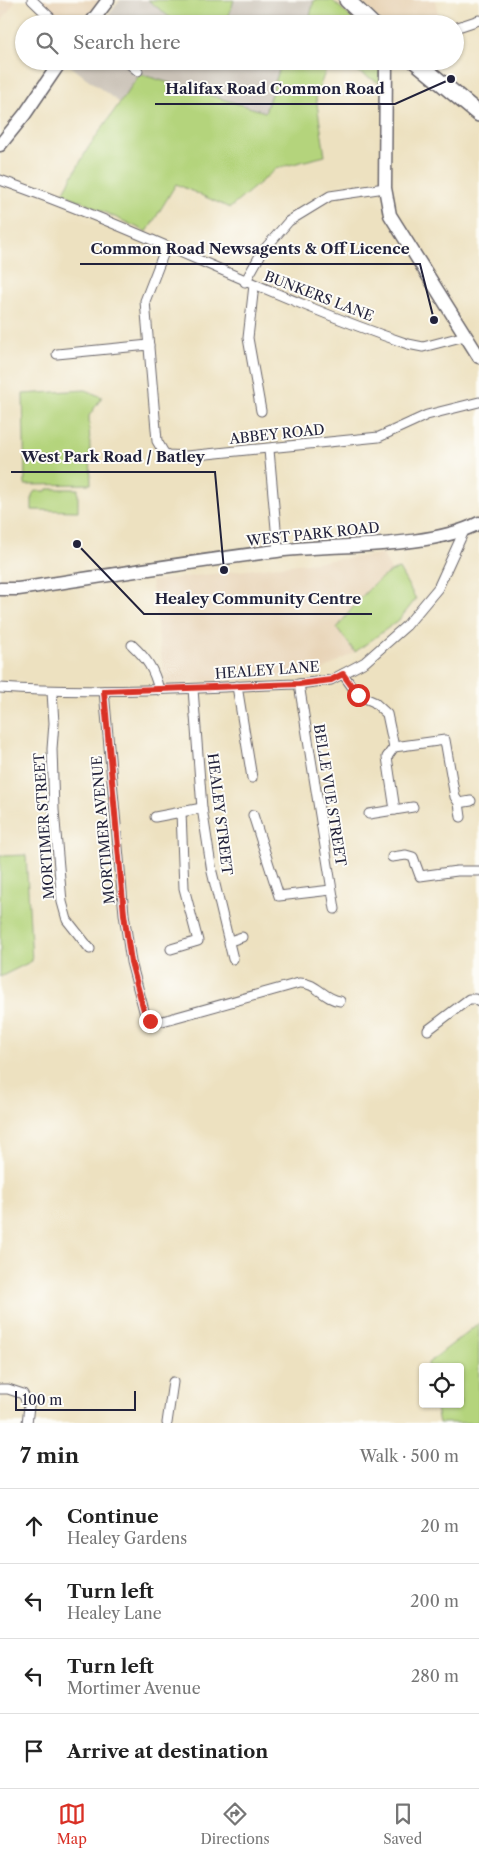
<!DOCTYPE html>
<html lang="en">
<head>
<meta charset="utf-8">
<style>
	body { margin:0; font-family:"Libre Caslon Text",serif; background:#f2f2f2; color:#222 }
	.controls { position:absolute; right:15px; bottom:15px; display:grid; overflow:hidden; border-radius:5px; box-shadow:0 1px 4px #0004 }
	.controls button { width:45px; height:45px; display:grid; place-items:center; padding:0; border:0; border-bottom:1px solid #e0e0e0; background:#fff; color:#222; font:25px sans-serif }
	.scale { position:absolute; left:15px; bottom:12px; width:121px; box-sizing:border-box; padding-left:5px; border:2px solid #22223b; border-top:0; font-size:14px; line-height:18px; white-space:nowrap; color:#22223b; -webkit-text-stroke:4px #fdfcf7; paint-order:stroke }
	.stop { position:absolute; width:15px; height:15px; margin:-11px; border:4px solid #d93025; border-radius:50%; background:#fff }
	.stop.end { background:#d93025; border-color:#fff; box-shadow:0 1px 5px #0008 }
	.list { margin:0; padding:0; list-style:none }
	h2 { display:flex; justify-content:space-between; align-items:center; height:65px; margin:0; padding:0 20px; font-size:21px }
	h2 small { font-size:16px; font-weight:400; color:#767676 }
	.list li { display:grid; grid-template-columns:32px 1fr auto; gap:15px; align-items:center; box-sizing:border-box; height:75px; padding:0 20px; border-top:1px solid #e0e0e0 }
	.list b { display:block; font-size:19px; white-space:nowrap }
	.list p { margin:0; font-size:16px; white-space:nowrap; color:#767676 }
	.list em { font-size:16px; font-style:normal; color:#767676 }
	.icon { flex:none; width:28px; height:28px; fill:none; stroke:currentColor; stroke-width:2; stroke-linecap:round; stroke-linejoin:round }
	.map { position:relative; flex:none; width:479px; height:1423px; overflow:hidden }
	.search { position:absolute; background:#fff; box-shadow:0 1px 4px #0004; left:15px; right:15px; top:15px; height:55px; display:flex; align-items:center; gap:12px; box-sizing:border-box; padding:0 18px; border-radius:28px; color:#767676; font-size:19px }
	.sheet { height:365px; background:#fff }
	nav { display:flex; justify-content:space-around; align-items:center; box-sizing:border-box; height:70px; border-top:1px solid #e0e0e0; background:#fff; font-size:14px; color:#767676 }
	nav a { display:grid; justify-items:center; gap:2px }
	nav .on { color:#d93025 }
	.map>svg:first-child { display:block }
	.built { fill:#e8d4b7 }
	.industrial { fill:#cbc3b8 }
	.green { fill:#b4d47b; stroke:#6b7b5b }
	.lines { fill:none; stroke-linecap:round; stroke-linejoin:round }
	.street-casing { stroke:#69656a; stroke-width:11 }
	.secondary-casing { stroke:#69656a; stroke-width:15 }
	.primary-casing { stroke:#69656a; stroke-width:18 }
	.street { stroke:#fff; stroke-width:9 }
	.secondary { stroke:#fff; stroke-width:12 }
	.primary { stroke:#fff; stroke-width:15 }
	.route { stroke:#d93025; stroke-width:6 }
	.labels { text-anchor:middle; stroke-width:4; stroke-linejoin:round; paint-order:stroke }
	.street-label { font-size:14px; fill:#22223b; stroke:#fdfcf7 }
	.leader { fill:none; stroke:#22223b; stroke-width:2 }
	.callout-dot { fill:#22223b; stroke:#fdfcf7; stroke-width:2 }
	.callout-label { font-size:15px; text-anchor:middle; font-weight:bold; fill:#22223b; stroke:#fdfcf7; stroke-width:4; stroke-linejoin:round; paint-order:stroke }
</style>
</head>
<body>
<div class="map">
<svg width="479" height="1423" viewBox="0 0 479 1423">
	<rect width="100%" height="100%" fill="#fdfcf7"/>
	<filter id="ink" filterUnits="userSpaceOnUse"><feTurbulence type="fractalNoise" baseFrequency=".02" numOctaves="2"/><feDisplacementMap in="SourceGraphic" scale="10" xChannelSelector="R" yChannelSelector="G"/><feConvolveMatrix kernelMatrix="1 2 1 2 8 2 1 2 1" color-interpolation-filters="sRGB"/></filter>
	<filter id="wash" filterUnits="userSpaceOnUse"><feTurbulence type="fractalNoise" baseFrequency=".0096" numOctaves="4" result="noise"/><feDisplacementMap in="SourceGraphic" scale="20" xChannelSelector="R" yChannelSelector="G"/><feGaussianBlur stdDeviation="1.12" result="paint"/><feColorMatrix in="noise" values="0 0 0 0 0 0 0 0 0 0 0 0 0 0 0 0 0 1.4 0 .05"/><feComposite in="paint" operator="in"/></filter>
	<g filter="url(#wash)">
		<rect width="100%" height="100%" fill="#ede1c0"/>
		<g class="built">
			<polygon points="0,0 16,0 0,24"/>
			<polygon points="32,0 108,0 90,24 57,24"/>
			<polygon points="359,0 435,0 440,24 384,24"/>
			<polygon points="383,554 391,571 359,599 337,628 355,652 313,675 165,684 151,581"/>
		</g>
		<g class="industrial">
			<polygon points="120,0 148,0 178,24 102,24"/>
			<polygon points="234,0 314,0 308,24 226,24"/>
			<polygon points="74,61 282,61 266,113 140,74 120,103 70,66"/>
		</g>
		<g class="green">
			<polygon points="148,0 234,0 226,24 178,24"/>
			<polygon points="314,0 332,0 358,24 308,24"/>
			<polygon points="282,61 329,61 316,97 325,156 277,168 230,208 176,184 147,232 63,193 88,148 140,74 265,112"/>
			<polygon points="336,61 379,61 380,83"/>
			<polygon points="85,390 102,397 89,416 91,484 25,485 23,394"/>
			<polygon points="47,489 78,489 78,511 32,510 32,495 35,491 46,491"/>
			<path d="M399,569L416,599L399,620L355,652L337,628C351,610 376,574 399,569Z"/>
			<polygon points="26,855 32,961 0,977 0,856"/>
			<polygon points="479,1323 479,1423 439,1423 435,1404 460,1404 460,1367 428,1367 428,1363"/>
		</g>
	</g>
	<g filter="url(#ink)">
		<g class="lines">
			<defs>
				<g id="street">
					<polyline points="32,0 57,24"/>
					<polyline points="455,28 479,20"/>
					<polyline points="126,61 138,71"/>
					<path d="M0,180C139,228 269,297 408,344L423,347L465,336"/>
					<polyline points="166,247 145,301 157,441 164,453 168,455 187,456 379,437 427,415 479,402"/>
					<polyline points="245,282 262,252 289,221 330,196 385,188"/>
					<polyline points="254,285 248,338 261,411"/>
					<polyline points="57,354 149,345"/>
					<polyline points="269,450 278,551"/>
					<path d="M132,645C147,659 154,669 159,690"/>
					<polyline points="343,674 358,695 374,702 387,714 394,747 387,757 395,810"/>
					<polyline points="299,684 335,909"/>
					<polyline points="237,686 252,778"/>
					<path d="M0,688C100,695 199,687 299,684L331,680L365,662L407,625L438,588L464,531"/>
					<polyline points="193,689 202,808 212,872 233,959"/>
					<path d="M104,691L124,914L131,962L146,1018L150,1021L159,1022L299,983C317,982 323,999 340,1001"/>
					<polyline points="52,692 54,723 52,749 54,810 62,902 67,920 90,949"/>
					<polyline points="394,747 445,740 455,797 459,803 461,817"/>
					<polyline points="459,803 471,801"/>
					<polyline points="369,814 413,807"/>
					<polyline points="253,815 279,896 331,890"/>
					<polyline points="155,817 202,808"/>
					<polyline points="392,857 406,855 413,857 420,876 457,871 479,871"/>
					<polyline points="230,941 242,937"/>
					<polyline points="171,949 198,941 184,888 181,812"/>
					<polyline points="428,1030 469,999 475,999 479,1002"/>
					<polyline points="0,1389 8,1389 23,1394 29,1406 27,1423"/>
					<polyline points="167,1423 173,1382"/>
				</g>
				<g id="secondary">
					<polyline points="90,24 108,0"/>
					<polyline points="386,61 385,188 390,215 479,357"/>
					<polyline points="0,145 25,114 61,61"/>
					<path d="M0,589H18C104,576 190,562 277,551C334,544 430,549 479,523"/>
				</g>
				<g id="primary">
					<polyline points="347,0 372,24"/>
					<polyline points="415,61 479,114"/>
				</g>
			</defs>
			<use href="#street" class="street-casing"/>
			<use href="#secondary" class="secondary-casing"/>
			<use href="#primary" class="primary-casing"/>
			<use href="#street" class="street"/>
			<use href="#secondary" class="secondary"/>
			<use href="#primary" class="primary"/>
		</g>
	</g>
	<g class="lines" filter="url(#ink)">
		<polyline class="route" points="150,1021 146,1018 131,962 124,914 104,691 299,684 331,680 343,674 358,695"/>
	</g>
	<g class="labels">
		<g class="street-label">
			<text transform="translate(319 296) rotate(21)" y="5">BUNKERS LANE</text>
			<text transform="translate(277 434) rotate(-6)" y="5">ABBEY ROAD</text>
			<text transform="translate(313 534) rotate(-6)" y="5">WEST PARK ROAD</text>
			<text transform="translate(267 670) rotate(-4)" y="5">HEALEY LANE</text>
			<text transform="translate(330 795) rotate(81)" y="5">BELLE VUE STREET</text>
			<text transform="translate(220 814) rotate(83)" y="5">HEALEY STREET</text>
			<text transform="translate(44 826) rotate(-94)" y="5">MORTIMER STREET</text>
			<text transform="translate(103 830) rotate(-95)" y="5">MORTIMER AVENUE</text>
		</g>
	</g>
	<path class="leader" d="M451 79L395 104H155M434 320L420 264H80M224 570L215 472H11M77 544L144 614H372"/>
	<g class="callout-dot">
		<circle cx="451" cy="79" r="5"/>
		<circle cx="434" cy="320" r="5"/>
		<circle cx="224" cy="570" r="5"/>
		<circle cx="77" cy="544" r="5"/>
	</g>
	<g class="callout-label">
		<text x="275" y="94">Halifax Road Common Road</text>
		<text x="250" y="254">Common Road Newsagents &amp; Off Licence</text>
		<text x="113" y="462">West Park Road / Batley</text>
		<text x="258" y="604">Healey Community Centre</text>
	</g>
</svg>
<div class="controls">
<button><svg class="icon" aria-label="locate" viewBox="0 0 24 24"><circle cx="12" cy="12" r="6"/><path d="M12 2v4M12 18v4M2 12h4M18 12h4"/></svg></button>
</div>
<div class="scale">100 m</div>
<div class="stop" style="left:358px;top:695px"></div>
<div class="stop end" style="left:150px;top:1021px"></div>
<div class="search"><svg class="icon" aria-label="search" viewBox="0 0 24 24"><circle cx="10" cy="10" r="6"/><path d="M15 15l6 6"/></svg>Search here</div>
</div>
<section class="sheet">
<h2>7 min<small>Walk · 500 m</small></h2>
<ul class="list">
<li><svg class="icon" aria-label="ahead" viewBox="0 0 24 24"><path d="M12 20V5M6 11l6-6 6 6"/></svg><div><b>Continue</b><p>Healey Gardens</p></div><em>20 m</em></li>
<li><svg class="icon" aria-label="left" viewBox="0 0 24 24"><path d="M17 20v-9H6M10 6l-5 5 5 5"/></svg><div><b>Turn left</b><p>Healey Lane</p></div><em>200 m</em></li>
<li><svg class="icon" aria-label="left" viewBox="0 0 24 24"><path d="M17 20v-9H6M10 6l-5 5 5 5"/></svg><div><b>Turn left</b><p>Mortimer Avenue</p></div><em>280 m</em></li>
<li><svg class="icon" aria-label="arrive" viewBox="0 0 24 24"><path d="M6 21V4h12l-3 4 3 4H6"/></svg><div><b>Arrive at destination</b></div></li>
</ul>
</section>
<nav>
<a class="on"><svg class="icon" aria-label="map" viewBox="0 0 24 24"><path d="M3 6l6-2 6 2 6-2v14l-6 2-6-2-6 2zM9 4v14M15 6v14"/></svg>Map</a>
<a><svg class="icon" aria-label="directions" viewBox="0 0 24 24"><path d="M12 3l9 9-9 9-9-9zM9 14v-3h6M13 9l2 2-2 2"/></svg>Directions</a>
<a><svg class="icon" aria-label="saved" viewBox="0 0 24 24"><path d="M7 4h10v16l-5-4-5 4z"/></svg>Saved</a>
</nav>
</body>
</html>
